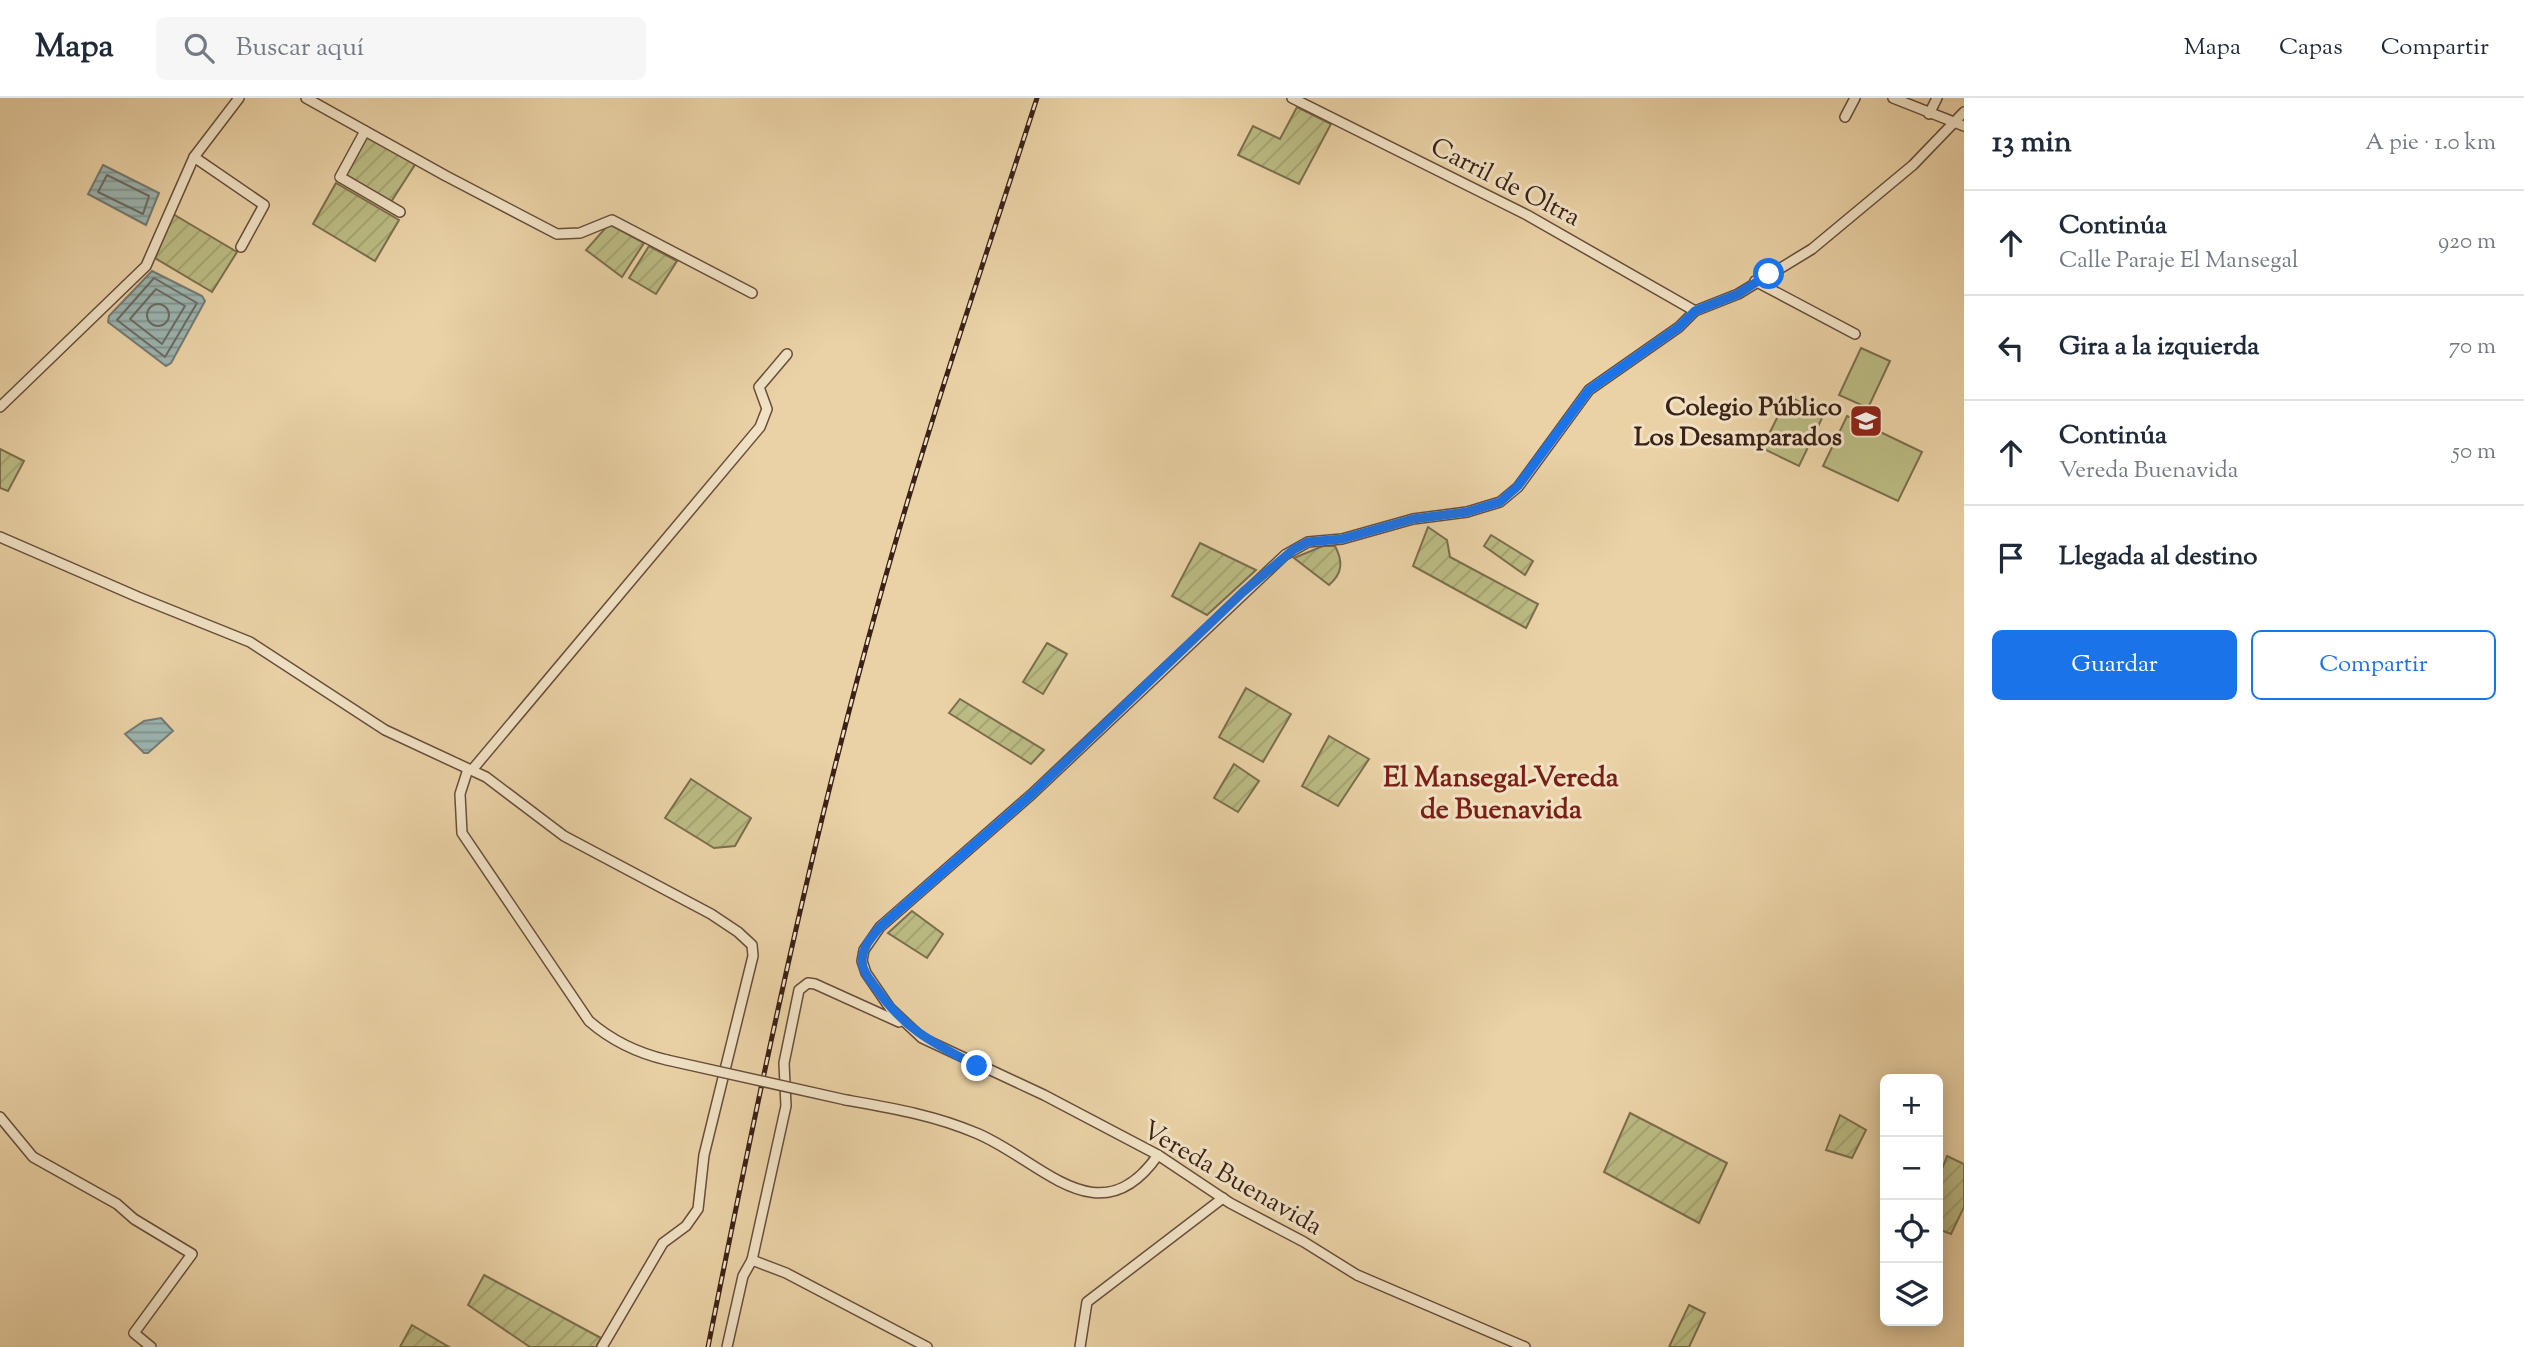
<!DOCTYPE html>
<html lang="es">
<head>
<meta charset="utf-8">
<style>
	body { margin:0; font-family:"Sorts Mill Goudy",serif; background:#f6f6f7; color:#1f2937 }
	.controls { position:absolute; right:21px; bottom:21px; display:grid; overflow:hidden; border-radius:10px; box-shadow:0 4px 18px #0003 }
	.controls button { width:63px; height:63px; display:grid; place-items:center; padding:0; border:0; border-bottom:2px solid #e0e1e3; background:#fff; color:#1f2937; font:35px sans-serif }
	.stop { position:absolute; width:21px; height:21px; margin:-16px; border:5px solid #1a73e8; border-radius:50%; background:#fff }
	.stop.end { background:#1a73e8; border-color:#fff; box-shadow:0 2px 7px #0008 }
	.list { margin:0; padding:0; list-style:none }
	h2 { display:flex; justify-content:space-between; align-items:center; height:91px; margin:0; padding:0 28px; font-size:30px }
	h2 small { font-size:23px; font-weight:400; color:#747a83 }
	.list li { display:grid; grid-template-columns:46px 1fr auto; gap:21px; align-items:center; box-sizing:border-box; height:105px; padding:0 28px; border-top:2px solid #e0e1e3 }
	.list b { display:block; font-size:26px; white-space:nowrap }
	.list p { margin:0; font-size:23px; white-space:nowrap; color:#747a83 }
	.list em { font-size:23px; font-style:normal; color:#747a83 }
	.actions { display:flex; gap:14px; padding:21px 28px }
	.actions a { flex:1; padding:16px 0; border:2px solid #1a73e8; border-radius:10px; text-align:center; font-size:24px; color:#1a73e8 }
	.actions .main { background:#1a73e8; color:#fff }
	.icon { flex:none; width:38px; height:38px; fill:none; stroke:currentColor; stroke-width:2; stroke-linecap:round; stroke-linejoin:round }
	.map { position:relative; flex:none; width:1964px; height:1249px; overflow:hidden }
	header { display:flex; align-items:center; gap:42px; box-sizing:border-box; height:98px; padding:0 35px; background:#fff; border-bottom:2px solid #e0e1e3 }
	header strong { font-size:33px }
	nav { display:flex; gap:38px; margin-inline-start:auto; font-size:24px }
	.search { width:490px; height:63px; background:#f6f6f7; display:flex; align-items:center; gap:18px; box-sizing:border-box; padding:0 24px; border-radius:10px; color:#747a83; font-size:26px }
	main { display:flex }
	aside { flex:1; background:#fff }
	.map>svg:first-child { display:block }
	.grass { fill:#bbbb83; stroke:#7b6e4d; stroke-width:2 }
	.garden { fill:url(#garden-furrows); stroke:#7b6e4d; stroke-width:2 }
	.water { fill:url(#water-rules); stroke:#757a73; stroke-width:2 }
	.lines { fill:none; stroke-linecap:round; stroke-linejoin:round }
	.shore { stroke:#6b6b64; stroke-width:2 }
	.minor-casing { stroke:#674d3b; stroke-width:12 }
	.minor { stroke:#f1e2c5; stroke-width:9 }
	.rail-casing { stroke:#3b2117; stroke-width:5 }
	.rail { stroke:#f1e2c5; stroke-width:2.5; stroke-dasharray:8; stroke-linecap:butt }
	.minor-bridge-casing { stroke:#674d3b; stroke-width:12; stroke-linecap:butt }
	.minor-bridge { stroke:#f1e2c5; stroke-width:9 }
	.route { stroke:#1a73e8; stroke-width:9 }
	.labels { text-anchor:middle; stroke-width:6; stroke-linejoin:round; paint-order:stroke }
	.street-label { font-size:26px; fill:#3b2117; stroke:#f1e2c5 }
	.poi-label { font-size:26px; font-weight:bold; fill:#3b2117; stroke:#f1e2c5; text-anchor:end }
	.neighbourhood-label { font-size:28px; font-weight:bold; fill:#7a1f14; stroke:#f1e2c5 }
</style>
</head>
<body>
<header>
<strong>Mapa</strong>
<div class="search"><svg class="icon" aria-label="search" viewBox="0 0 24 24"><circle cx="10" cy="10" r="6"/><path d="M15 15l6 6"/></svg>Buscar aquí</div>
<nav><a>Mapa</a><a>Capas</a><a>Compartir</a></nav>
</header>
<main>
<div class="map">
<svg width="1964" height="1249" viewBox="0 0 1964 1249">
	<defs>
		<pattern id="garden-furrows" width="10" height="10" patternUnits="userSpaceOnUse" patternTransform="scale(1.75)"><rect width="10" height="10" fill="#bbbb83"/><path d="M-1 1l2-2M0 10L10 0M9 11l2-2" fill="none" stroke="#a2a070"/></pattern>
		<pattern id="water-rules" width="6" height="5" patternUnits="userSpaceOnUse" patternTransform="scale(1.75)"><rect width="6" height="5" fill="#9bb5b1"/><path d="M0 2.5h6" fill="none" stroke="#80938f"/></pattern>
	</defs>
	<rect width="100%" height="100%" fill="#ead2a6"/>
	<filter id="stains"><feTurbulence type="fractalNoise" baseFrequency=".00286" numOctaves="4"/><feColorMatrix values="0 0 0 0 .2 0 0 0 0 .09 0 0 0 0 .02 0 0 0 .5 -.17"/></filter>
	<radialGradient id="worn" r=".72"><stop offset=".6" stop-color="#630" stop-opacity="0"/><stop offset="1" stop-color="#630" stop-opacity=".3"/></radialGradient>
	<g class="grass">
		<polygon points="1861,250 1890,263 1868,310 1839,297"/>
		<polygon points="1788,298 1824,316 1799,368 1762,350"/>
		<polygon points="1847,318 1922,354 1898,403 1823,368"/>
	</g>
	<g class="garden">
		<polygon points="1297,9 1331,26 1299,86 1238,57 1253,28 1280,41"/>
		<polygon points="365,37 416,65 391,104 343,77"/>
		<polygon points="336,85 399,122 375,163 313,126"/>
		<polygon points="173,116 237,154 212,194 155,160"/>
		<polygon points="609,126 644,145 622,179 586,152"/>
		<polygon points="649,148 677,163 656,196 629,180"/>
		<polygon points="0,351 24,363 8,393 0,390"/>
		<polygon points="1428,429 1447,442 1450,459 1538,506 1526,530 1413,468"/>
		<polygon points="1491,437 1533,463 1525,477 1484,448"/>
		<polygon points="1200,445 1256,472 1207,517 1172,498"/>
		<path d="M1323,448H1335C1343,463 1343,475 1329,487L1294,460Z"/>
		<polygon points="1047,545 1067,556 1043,596 1023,584"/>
		<polygon points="1246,590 1291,616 1263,664 1219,639"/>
		<polygon points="960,601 1044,652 1031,666 949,615"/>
		<polygon points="1329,638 1369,661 1338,708 1302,688"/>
		<polygon points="1234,666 1259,683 1238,714 1214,700"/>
		<polygon points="691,681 751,720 735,748 714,750 665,720"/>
		<polygon points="912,813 943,836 927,860 888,835"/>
		<polygon points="1630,1015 1727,1065 1699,1125 1604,1074"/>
		<polygon points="1840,1017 1866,1032 1852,1060 1826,1052"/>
		<polygon points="1947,1058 1964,1066 1964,1109 1951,1136 1938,1131 1938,1082"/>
		<polygon points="484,1177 601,1240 596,1249 530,1249 468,1207"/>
		<polygon points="1689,1207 1705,1215 1689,1249 1669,1249"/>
		<polygon points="412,1227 449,1249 400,1249"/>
	</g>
	<g class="water">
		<polygon points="103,67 159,95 146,127 88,96"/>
		<polygon points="152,173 202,198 205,203 171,265 166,268 108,224 109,218"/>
		<polygon points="161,620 173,633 148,655 144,655 125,636 144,623"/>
	</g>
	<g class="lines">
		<g class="shore">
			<polygon points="107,77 149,98 143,116 98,94"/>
			<polygon points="154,180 197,205 165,259 117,222"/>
			<polygon points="156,191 185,208 162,246 130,221"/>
			<circle cx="158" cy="217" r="11"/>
		</g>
		<defs>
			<g id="minor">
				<polyline points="306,0 446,78 557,136 580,135 612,122 752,195"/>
				<polyline points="1292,0 1527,117 1695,213"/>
				<polyline points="1893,0 1964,28"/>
				<polyline points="1929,16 1937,0"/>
				<polyline points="1845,19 1855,0"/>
				<polyline points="365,33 340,79 400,114"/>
				<polyline points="194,59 264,107 241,149"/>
				<polyline points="1755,183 1855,236"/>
				<polyline points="0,309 146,168 194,59 239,0"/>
				<polyline points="0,439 138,499 250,544 385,632 486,679 564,738 711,816 738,834 752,847 753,858 704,1057 698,1111 686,1128 663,1145 602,1249"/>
				<path d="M468,671L460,696L462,735L589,923C612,943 637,955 667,962"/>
				<polyline points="472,672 760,329 767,311 759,289 787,256"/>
				<path d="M846,1002C891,1010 934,1017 976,1035C1040,1061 1099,1142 1158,1057"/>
				<polyline points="0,1019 33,1059 117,1106 134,1121 192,1156 134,1235 151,1249"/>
				<polyline points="752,1162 786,1008 784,965 799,892 808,885 815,886 899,924"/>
				<polyline points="727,1249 743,1178 752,1162 786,1175 927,1249"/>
				<polyline points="1080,1249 1087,1204 1223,1100"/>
				<polyline points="1525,1249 1357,1177 1304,1144 1230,1105 1158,1057 1044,997 922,940 890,910 866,875 862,863 864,852 880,829 1032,696 1285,457 1308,444 1342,441 1413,421 1467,414 1500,404 1518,389 1589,292 1679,229 1695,213 1738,196 1812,151 1913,67 1964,14"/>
			</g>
		</defs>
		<use href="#minor" class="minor-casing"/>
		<use href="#minor" class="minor"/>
		<defs>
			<path id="rail" d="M708,1249C758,998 810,748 879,502C926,333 983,167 1037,0"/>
		</defs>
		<use href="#rail" class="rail-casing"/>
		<use href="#rail" class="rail"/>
		<defs>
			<polyline id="minor-bridge" points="667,962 846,1002"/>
		</defs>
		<use href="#minor-bridge" class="minor-bridge-casing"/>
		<use href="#minor-bridge" class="minor-bridge"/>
	</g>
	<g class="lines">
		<path class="route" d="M977,968C933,945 905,932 876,890C870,882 862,873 862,862C863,848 872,839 880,829L1032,696L1243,494L1293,452L1308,444L1342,441L1413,421L1467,414L1500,404L1518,388L1589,292L1679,229L1695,213L1738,196L1769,176"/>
	</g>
	<defs>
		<symbol id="school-square" viewBox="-11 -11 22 22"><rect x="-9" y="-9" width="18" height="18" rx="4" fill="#8f2418" stroke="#f1e2c5"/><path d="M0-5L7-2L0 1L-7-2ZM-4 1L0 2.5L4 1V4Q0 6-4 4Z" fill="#fff"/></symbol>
	</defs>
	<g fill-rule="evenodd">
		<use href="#school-square" x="1847" y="304" width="38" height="38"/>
	</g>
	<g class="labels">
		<g class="street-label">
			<text transform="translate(1506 83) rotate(27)" y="9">Carril de Oltra</text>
			<text transform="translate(1233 1079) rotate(30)" y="9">Vereda Buenavida</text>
		</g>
		<g class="poi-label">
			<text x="1842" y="317">Colegio Público<tspan x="1842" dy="30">Los Desamparados</tspan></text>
		</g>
		<g class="neighbourhood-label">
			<text x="1501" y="688">El Mansegal-Vereda<tspan x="1501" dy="32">de Buenavida</tspan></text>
		</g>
	</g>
	<rect width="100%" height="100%" filter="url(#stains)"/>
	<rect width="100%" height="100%" fill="url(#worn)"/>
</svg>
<div class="controls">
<button>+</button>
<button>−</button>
<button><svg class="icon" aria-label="locate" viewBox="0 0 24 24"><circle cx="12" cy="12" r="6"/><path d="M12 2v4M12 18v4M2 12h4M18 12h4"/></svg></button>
<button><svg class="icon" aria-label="layers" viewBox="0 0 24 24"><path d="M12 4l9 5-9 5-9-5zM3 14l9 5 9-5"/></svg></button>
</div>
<div class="stop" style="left:1769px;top:176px"></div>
<div class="stop end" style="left:977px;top:968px"></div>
</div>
<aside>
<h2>13 min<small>A pie · 1.0 km</small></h2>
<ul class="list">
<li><svg class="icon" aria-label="ahead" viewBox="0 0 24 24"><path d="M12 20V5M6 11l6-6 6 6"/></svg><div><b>Continúa</b><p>Calle Paraje El Mansegal</p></div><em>920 m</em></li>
<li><svg class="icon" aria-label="left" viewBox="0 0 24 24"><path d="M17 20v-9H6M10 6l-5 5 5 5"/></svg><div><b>Gira a la izquierda</b></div><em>70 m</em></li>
<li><svg class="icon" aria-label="ahead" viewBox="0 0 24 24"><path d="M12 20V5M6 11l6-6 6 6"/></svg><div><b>Continúa</b><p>Vereda Buenavida</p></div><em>50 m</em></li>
<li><svg class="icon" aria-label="arrive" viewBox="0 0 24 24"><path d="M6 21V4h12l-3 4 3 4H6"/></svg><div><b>Llegada al destino</b></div></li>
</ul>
<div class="actions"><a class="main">Guardar</a><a>Compartir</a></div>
</aside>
</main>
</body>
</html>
